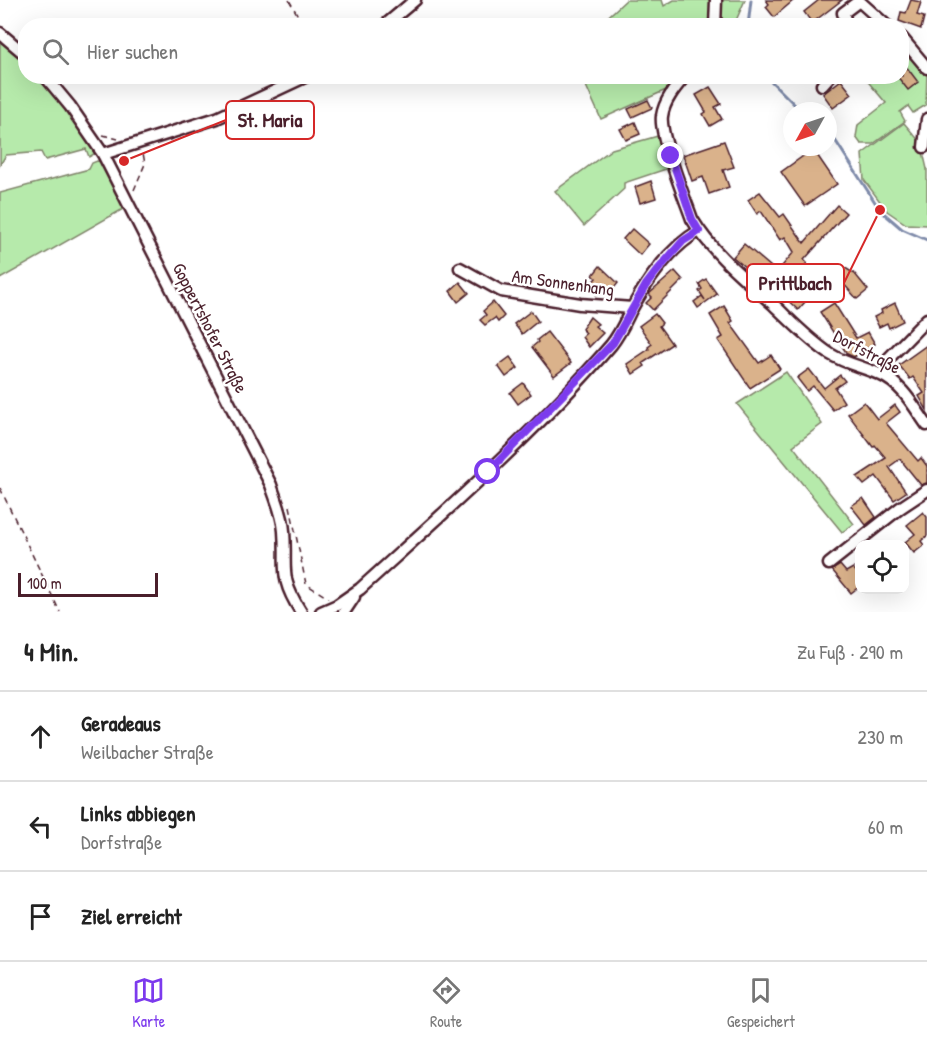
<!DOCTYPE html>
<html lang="de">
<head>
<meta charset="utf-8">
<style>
	body { margin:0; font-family:"Patrick Hand",sans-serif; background:#f6f6f6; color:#222 }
	.controls { position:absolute; right:18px; bottom:18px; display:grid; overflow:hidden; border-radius:12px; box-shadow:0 6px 24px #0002 }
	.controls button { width:54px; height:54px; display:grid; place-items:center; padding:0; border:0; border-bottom:2px solid #e0e0e0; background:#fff; color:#222; font:30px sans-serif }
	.compass { position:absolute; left:783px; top:102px; width:54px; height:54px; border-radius:50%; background:#fff; box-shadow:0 6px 24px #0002; rotate:230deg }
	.scale { position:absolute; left:18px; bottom:15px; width:140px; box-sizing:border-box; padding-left:6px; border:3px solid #4a1f2b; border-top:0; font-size:16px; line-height:21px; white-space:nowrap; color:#4a1f2b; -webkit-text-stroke:4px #fff; paint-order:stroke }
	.stop { position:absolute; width:18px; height:18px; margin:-14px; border:4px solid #7c3aed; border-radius:50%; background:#fff }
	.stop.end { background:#7c3aed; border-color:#fff; box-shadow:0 2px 6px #0008 }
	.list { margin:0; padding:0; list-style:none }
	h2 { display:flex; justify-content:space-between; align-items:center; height:78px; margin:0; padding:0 24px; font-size:26px }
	h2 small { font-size:20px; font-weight:400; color:#767676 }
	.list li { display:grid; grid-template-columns:39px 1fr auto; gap:18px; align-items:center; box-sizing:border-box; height:90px; padding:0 24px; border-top:2px solid #e0e0e0 }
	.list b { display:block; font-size:22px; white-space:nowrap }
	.list p { margin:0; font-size:20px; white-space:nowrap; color:#767676 }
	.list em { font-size:20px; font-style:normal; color:#767676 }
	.icon { flex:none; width:33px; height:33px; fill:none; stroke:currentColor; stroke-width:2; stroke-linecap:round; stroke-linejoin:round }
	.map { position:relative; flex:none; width:927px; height:612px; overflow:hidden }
	.search { position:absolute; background:#fff; box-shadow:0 6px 24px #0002; left:18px; right:18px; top:18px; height:66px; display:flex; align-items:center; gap:15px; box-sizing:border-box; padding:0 21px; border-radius:24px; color:#767676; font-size:22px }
	.sheet { height:348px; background:#fff }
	nav { display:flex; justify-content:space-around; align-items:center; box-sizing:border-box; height:84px; border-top:2px solid #e0e0e0; background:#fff; font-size:16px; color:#767676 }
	nav a { display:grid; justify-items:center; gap:3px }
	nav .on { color:#7c3aed }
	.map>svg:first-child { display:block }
	.green { fill:#b6eaab; stroke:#80846b; stroke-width:1.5 }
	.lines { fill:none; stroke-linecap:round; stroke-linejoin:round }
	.stream { stroke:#7f8baa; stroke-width:3 }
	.building { fill:#dab28b; stroke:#4a1f2b; stroke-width:1.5 }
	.minor-casing { stroke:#4a1f2b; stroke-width:15 }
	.path { stroke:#4a1f2b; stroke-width:1.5; stroke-dasharray:6 4.5; stroke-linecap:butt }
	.minor { stroke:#fff; stroke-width:10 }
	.route { stroke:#7c3aed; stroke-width:8 }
	.labels { text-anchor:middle; stroke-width:5; stroke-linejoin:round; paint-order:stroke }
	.street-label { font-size:18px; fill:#4a1f2b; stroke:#fff }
	.leader { fill:none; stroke:#d62828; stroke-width:2 }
	.callout-dot { fill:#d62828; stroke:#fff; stroke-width:2 }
	.callout { fill:#fff; stroke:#d62828; stroke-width:2 }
	.callout-label { font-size:20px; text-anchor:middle; font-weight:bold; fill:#4a1f2b }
</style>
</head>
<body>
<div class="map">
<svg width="927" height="612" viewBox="0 0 927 612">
	<rect width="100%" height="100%" fill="#fff"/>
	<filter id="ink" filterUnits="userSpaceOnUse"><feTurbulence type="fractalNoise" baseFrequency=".0167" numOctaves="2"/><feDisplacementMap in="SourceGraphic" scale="12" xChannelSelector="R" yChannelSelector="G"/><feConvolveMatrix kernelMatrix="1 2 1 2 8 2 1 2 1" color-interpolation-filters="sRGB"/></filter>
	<g filter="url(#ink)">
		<g class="green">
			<polygon points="626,0 662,0 664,6 674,0 745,0 734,25 598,26"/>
			<polygon points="0,38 25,61 26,76 40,77 96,150 94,154 89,157 86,149 45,160 41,152 6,155 0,165"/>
			<polygon points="902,41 927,70 926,105 913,113 908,106 900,112 905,121 873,144 861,144 856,137 858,125 886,103 864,77 902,76"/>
			<polygon points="582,77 680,77 666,90 601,119"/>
			<polygon points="904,123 921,143 927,169 927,225 906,224 887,211 864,180 862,154"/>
			<polygon points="658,136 669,168 624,183 624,189 584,226 555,191 612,149"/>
			<polygon points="97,161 102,162 125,208 0,279 0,193 89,169 92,163"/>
			<polygon points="786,372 822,424 793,446 854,524 842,532 737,404"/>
		</g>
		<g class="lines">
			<g class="stream">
				<polyline points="748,26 751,0"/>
				<polyline points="766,76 796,106 804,111"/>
				<polyline points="828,129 880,210 902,229 927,240"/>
			</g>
		</g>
		<g class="building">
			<polygon points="766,0 794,0 774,17 766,7 769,4"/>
			<polygon points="819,0 842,0 812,23 804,12"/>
			<polygon points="911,0 921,2 917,15 924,17 921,29 899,21 901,12 906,13"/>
			<polygon points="902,61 918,82 908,90 897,76 902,76"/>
			<polygon points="841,80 852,94 833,108 823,94"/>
			<polygon points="710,87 721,104 715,107 722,119 710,126 703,114 706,112 696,95"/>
			<polygon points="648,100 652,108 632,117 628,109"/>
			<polygon points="635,122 640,134 626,140 620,129"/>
			<polygon points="724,141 734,167 723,170 729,187 709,194 703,177 692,181 683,155"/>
			<polygon points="813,149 837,184 805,206 781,172"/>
			<polygon points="651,181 656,198 640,203 635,187"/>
			<polygon points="760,192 780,217 784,214 804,243 837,205 846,213 804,260 807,263 787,285 805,302 798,310 780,293 778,295 761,280 759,282 750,274 752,273 733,257 744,244 777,272 794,252 785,237 780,240 761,211 757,214 748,200"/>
			<polygon points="632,229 649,244 640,255 623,239"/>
			<polygon points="600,266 618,283 609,294 602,289 597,295 588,287 596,278 593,275"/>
			<polygon points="842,266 855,274 868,290 857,299 841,281 828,291 816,276 824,270 826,273 829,271 835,279"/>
			<polygon points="675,271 683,280 653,310 646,303 652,297 649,294"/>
			<polygon points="706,279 717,294 698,308 694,302 702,296 705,300 699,291 702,289 699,284"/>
			<polygon points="460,282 469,293 458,302 450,291"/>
			<polygon points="493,302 504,316 498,322 495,318 485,325 480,320 486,315 483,311"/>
			<polygon points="834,303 856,338 868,332 875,344 854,357 847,354 820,312"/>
			<polygon points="895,303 903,321 889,328 887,323 879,327 874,317 882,313 881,310"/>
			<polygon points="724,306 733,321 730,323 759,363 771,355 780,369 750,388 718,340 723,337 710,315"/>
			<polygon points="531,311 538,321 522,334 514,324"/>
			<polygon points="655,314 662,323 659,326 672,344 643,363 645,366 633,374 627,364 649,349 648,347 652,344 639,326"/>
			<polygon points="590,317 598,324 595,326 603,333 589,347 582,337 586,333 582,329"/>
			<polygon points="547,332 571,363 554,376 532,347 538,342 537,340"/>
			<polygon points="927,345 927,410 919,396 924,393 913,377 910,379 899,365"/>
			<polygon points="510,357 518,368 506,377 498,366"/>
			<polygon points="809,369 824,388 840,375 845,381 835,388 844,402 833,410 813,386 807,391 797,378"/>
			<polygon points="523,383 531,394 518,404 510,393"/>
			<polygon points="864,402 877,419 895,405 900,412 886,423 918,461 921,458 927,466 927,483 921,485 900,459 889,467 906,492 894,500 876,476 864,485 857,477 886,458 875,445 873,447 848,414"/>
			<polygon points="863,498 876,517 866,525 851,506"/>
			<polygon points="923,512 927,517 927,536 921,541 924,545 914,553 905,542 915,534 907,525"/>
			<polygon points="840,565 846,572 853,568 860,576 860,586 851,593 832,570"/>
		</g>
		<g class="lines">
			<defs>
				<g id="minor">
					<polyline points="858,0 887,26"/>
					<polyline points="384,26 415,0"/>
					<polyline points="715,26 716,0"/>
					<polyline points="847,26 843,13 859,1"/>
					<polyline points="0,33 26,55"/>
					<polyline points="902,38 927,68"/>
					<path d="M45,76L70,106L103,154L271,485C276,500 283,515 284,531C287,569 278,576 301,612"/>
					<path d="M685,76C675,88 664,101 662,116C659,135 685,199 692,219C713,254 745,279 774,305C792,322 809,340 830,354C846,364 864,367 881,375C902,384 914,407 927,425"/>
					<polyline points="822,85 830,76"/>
					<polyline points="924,147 927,119"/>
					<polyline points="103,154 217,118 307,76"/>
					<polyline points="460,268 501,291 580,304 632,308"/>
					<polyline points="883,375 889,358 927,319"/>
					<polyline points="829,564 900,508 927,490"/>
					<path d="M321,612L337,605L360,589C446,511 535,433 611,345C620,334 625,322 631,310C647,281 670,247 699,231"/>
					<polyline points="344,612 354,597"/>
				</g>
			</defs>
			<use href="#minor" class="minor-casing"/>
			<g class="path">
				<polyline points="289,0 304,26"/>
				<polyline points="315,81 325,76"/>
				<polyline points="103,135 118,139"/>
				<polyline points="134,190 145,164 143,153"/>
				<polyline points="0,488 60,612"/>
				<polyline points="290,506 306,584 328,598"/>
			</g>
			<use href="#minor" class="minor"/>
		</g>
	</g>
	<g class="lines" filter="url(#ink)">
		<polyline class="route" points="488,472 613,343 646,285 656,272 683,241 699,231 692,219 671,156"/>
	</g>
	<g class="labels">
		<g class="street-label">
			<text transform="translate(563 283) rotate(8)" y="6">Am Sonnenhang</text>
			<text transform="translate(210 328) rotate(63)" y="6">Goppertshofer Straße</text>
			<text transform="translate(867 352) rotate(28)" y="6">Dorfstraße</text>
		</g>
	</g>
	<path class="leader" d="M124 161L226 120M880 210L844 283"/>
	<g class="callout-dot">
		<circle cx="124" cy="161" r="6"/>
		<circle cx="880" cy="210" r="6"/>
	</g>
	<g class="callout">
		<rect x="226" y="101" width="88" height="38" rx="6"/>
		<rect x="747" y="264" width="97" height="38" rx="6"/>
	</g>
	<g class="callout-label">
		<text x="270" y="127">St. Maria</text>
		<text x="795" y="290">Prittlbach</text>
	</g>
</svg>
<div class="controls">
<button><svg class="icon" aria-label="locate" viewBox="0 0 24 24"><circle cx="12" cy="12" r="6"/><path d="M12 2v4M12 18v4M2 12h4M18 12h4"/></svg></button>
</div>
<svg class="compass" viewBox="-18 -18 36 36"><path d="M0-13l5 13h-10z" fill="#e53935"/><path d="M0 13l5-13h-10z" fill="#767676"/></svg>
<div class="scale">100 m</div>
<div class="stop" style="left:488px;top:472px"></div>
<div class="stop end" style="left:671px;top:156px"></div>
<div class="search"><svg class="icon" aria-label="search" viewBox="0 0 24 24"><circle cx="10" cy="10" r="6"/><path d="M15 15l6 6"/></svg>Hier suchen</div>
</div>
<section class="sheet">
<h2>4 Min.<small>Zu Fuß · 290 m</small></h2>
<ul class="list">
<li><svg class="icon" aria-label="ahead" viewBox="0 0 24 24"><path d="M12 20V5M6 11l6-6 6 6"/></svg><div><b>Geradeaus</b><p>Weilbacher Straße</p></div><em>230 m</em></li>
<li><svg class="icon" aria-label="left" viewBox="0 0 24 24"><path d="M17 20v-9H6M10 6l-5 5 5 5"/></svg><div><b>Links abbiegen</b><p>Dorfstraße</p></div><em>60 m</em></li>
<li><svg class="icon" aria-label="arrive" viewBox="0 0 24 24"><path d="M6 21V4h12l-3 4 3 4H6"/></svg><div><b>Ziel erreicht</b></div></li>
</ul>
</section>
<nav>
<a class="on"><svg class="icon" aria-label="map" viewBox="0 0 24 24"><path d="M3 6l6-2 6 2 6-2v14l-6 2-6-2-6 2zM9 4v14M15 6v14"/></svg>Karte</a>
<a><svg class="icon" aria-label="directions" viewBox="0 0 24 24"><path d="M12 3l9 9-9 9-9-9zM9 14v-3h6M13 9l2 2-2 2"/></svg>Route</a>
<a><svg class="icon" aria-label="saved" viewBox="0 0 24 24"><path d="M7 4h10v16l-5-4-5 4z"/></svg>Gespeichert</a>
</nav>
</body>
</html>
